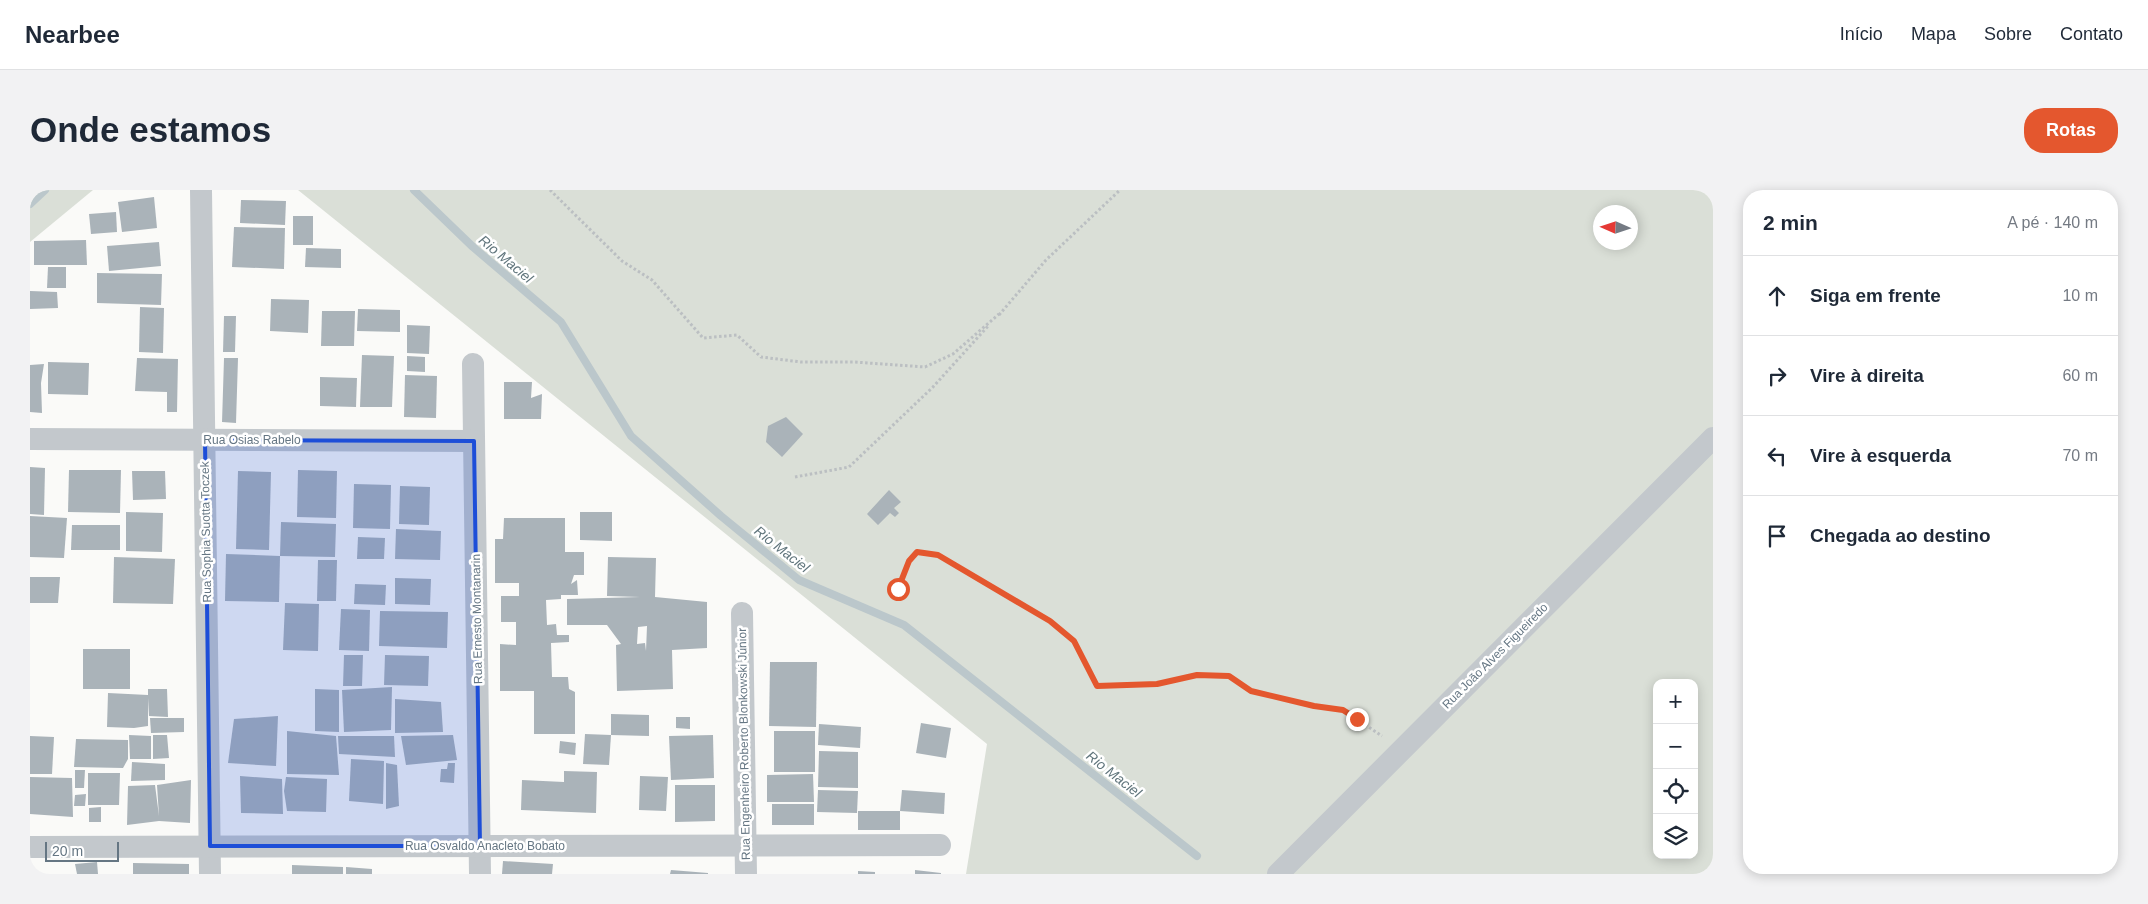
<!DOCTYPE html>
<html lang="pt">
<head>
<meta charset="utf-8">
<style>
	body { margin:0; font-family:Helvetica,sans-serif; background:#f2f2f3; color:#1f2937 }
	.controls { position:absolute; right:15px; bottom:15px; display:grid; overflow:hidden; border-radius:10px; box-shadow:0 2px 12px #0003 }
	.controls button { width:45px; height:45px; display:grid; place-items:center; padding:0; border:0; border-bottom:1px solid #e0e1e3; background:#fff; color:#1f2937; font:25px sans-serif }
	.compass { position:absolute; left:1563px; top:15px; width:45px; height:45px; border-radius:50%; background:#fff; box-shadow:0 2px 12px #0003; rotate:273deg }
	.scale { position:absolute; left:15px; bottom:12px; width:74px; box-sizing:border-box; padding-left:5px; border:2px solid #657683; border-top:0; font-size:14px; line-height:18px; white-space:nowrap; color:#657683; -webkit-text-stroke:4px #fff; paint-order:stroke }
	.stop { position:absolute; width:15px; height:15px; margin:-11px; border:4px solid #e4572e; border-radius:50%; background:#fff }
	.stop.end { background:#e4572e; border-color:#fff; box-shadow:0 1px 5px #0008 }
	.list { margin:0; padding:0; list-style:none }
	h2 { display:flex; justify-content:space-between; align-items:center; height:65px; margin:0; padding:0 20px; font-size:21px }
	h2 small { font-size:16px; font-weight:400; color:#747a83 }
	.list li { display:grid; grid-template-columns:32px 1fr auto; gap:15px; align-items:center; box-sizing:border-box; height:80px; padding:0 20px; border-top:1px solid #e0e1e3 }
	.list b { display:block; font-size:19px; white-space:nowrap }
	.list em { font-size:16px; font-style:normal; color:#747a83 }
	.icon { flex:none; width:28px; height:28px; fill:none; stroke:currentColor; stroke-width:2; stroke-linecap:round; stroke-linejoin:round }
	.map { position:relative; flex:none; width:1683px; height:684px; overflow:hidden; border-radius:20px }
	header { display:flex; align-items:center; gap:30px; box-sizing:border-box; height:70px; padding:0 25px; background:#fff; border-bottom:1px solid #e0e1e3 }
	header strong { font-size:24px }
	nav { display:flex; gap:28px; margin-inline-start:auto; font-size:18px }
	.intro { display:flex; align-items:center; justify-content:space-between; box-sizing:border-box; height:120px; padding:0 30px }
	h1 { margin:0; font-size:35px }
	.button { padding:12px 22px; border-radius:20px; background:#e4572e; color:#fff; font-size:18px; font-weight:700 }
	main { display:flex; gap:30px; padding:0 30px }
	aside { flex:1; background:#fff; border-radius:20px; box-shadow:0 2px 12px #0003 }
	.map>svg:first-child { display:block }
	.green { fill:#dadfd7; fill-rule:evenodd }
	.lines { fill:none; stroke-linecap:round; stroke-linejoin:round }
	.stream { stroke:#bbc7cb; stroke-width:8 }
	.building { fill:#aab3b9; fill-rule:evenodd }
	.path { stroke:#bbbfc2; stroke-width:3; stroke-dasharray:2.5 2.5; stroke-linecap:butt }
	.street { stroke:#c3c8cc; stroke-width:22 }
	.route { stroke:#e4572e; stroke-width:6 }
	.marked { fill:#1d4ed8; fill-opacity:0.2; stroke:#1d4ed8; stroke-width:4; stroke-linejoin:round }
	.labels { text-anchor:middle; stroke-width:5; stroke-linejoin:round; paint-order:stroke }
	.street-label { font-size:12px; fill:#657683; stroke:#fff }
	.water-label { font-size:14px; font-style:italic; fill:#60757c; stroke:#fff }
</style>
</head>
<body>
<header>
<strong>Nearbee</strong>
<nav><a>Início</a><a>Mapa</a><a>Sobre</a><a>Contato</a></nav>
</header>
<div class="intro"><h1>Onde estamos</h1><a class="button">Rotas</a></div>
<main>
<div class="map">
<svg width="1683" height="684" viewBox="0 0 1683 684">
	<rect width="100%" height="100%" fill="#fafaf8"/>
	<g class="green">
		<polygon points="0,0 63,0 0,52"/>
		<path d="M268,0H1683V684H936L957,554ZM1570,22H1600V52H1570ZM1627,493H1664V665H1627Z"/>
	</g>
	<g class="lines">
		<g class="stream">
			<polyline points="384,0 443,57 531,132 601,246 691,326 769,390 874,435 1167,666"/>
			<polyline points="0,14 15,0"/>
		</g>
	</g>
	<g class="building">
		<polygon points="124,7 127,38 92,42 88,12"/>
		<polygon points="211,10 256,11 255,35 210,33"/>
		<polygon points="86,22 87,42 61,44 59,24"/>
		<rect x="263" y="26" width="20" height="29"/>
		<polygon points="204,37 255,38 254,79 202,77"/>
		<polygon points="56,50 57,75 4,75 4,51"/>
		<polygon points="129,52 131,76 79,81 77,56"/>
		<polygon points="276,58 311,59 311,78 275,77"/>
		<polygon points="18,77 36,77 36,98 17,98"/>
		<polygon points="67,83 132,84 131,115 67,113"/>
		<polygon points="0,101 27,102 28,118 0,119"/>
		<polygon points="241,109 279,110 278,143 240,141"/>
		<polygon points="110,117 134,118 133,163 109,162"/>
		<polygon points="328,119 370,120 370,142 327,141"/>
		<polygon points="292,121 325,121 324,156 291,156"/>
		<polygon points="194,126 206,126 205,162 193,162"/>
		<polygon points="377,135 400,136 399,164 377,163"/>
		<polygon points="332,165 364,166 362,217 330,217"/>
		<polygon points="377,166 395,167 395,182 377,181"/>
		<polygon points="107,168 148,169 147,222 137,222 137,202 105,201"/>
		<polygon points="194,168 208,168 206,233 192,232"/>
		<polygon points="18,172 59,173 58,205 18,204"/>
		<polygon points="14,174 11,193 12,223 0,222 0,175"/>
		<polygon points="375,185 407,186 406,228 374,227"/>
		<polygon points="290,187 327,188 326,217 290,216"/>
		<polygon points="474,192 502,192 501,208 512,204 511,229 474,229"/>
		<polygon points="756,227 773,244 752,267 736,252 738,236"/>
		<polygon points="0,277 15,278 14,325 0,324"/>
		<polygon points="39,280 91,280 90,323 38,322"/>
		<polygon points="268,280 307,281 306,328 267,327"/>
		<polygon points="102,281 135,281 136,309 103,310"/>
		<polygon points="208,281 241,282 239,360 206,359"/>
		<polygon points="324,294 361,295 360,339 323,338"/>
		<polygon points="370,296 400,297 399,335 369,334"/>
		<polygon points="859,300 871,312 864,318 869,323 865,327 860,323 848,335 837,324"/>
		<polygon points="96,322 133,323 132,362 96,361"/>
		<polygon points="550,322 582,322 582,351 550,350"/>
		<polygon points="0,326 37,328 34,368 0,367"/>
		<polygon points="474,328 535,328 535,362 554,362 554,385 544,385 541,394 547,390 548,405 531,405 531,409 516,410 517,435 526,434 527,445 539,445 539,452 521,453 522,487 538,487 539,499 545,502 545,544 504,544 504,501 470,501 470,454 486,455 486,432 471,432 471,406 489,406 489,393 465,393 465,349 473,349"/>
		<polygon points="251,332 306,334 305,367 250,366"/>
		<polygon points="42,335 90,335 90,360 41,360"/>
		<polygon points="366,339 411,341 410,370 365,369"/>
		<polygon points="328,347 355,348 354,369 327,369"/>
		<polygon points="196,364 250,366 249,412 195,411"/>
		<polygon points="84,367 145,369 143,414 83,413"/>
		<path d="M578,367L626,368L625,407L677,412V458L642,460L643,499L587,501L586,455L591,454L577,435H537V409L610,407L577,406ZM617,436L616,461L615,453L607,454L608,437Z"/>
		<polygon points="288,370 307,370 306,411 287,411"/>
		<polygon points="0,387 30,387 28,413 0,413"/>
		<polygon points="365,388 401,389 400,415 365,414"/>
		<polygon points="325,394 356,395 355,415 324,414"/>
		<polygon points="255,413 289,414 288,461 253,460"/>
		<polygon points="311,419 340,420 339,461 309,460"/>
		<polygon points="350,421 418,422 417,458 349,456"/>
		<rect x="53" y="459" width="47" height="40"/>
		<polygon points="314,465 333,465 332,496 313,496"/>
		<polygon points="355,465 399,466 398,496 354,495"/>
		<polygon points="740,472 787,472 786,537 739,536"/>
		<polygon points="362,497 361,540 314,542 312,500"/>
		<polygon points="118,499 137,499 138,527 119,526 118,508 118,536 104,538 77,537 78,503 118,505"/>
		<polygon points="285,499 309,500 309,542 285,541"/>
		<polygon points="365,509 411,512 413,542 365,543"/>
		<polygon points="581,524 619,525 619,546 581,545"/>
		<polygon points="248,526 246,576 198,573 204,529"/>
		<polygon points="646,527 660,527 660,539 646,538"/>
		<polygon points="120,528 154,528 154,542 121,543"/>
		<polygon points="891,533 921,538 916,568 886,563"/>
		<polygon points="789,534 831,537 830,558 788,555"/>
		<polygon points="257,541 306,546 309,585 257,584"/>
		<rect x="744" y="541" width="41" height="41"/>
		<polygon points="555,544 581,545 579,575 553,574"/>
		<polygon points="99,545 121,546 121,569 100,569"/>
		<polygon points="123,545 137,545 139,568 123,569"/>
		<polygon points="423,545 427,570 376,575 371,546"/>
		<polygon points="683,545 684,588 641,590 639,546"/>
		<polygon points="0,546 24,547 22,584 0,584"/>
		<polygon points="308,546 364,546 365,567 309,564"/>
		<polygon points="46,549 98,550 98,569 93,578 44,577"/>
		<polygon points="530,551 546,553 545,565 529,563"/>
		<polygon points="789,561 828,562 828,598 788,597"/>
		<polygon points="321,569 354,571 353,614 319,611"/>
		<polygon points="102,572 135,574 135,590 101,591"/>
		<polygon points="356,573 367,575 369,616 356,619"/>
		<polygon points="418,573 425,573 424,593 410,592 411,579 417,579"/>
		<polygon points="45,580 55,580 54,598 45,598"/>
		<polygon points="534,581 567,582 566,623 491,620 492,590 534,592"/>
		<polygon points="58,583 90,583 89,615 58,615"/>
		<polygon points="783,584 784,612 737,612 737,585"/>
		<polygon points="210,586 252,589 253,624 211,623"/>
		<polygon points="610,586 638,587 636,621 609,620"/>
		<polygon points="0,587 42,588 43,627 0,624"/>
		<polygon points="256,587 297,589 296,622 257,621 254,601"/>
		<polygon points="161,590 160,633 129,631 97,635 98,596 125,595 129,626 127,595"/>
		<polygon points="645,595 685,595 685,631 645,632"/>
		<polygon points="788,600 828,601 827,623 787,622"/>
		<polygon points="872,600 915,603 914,624 870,621"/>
		<polygon points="56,604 55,616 44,616 45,605"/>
		<rect x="742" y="614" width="42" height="21"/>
		<polygon points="71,617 71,632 59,632 59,618"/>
		<rect x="828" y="621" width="42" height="19"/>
		<polygon points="473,671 523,674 522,684 472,684"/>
		<polygon points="67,672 68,684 47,684 45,674"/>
		<polygon points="103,673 159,674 159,684 103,684"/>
		<polygon points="262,675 313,677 313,684 262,684"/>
		<polygon points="316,677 342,679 342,684 316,684"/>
		<polygon points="641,680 678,683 678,684 640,684"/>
		<polygon points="885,680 911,683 911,684 885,684"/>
		<polygon points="828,681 845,682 845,684 828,684"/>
	</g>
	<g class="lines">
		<g class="path">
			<polyline points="520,0 592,71 622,90 673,148 707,145 731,167 771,172 824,172 895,177 923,164 969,124"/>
			<polyline points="969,125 1016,70 1090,0"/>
			<polyline points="765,287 819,277 903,197 959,135"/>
			<polyline points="869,399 879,371 887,362 908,365 1020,431 1044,451 1067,496 1127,494 1167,485 1199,486 1221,501 1284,516 1313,520 1352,546"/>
		</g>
		<g class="street">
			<polyline points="171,0 180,684"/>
			<polyline points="443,174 450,684"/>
			<polyline points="0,249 444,251"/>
			<polyline points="712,423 716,684"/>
			<polyline points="0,657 910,655"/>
			<polyline points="1248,684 1683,248"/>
		</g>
	</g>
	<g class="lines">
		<polyline class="route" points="868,399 879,371 887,362 908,365 1020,431 1044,451 1067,496 1127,494 1167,485 1199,486 1221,501 1284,516 1313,520 1327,529"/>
	</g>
	<path class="marked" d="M175,250L444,251L450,656H180Z"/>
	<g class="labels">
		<g class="street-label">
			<text x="222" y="254">Rua Osias Rabelo</text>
			<text transform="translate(176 342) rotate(-91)" y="4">Rua Sophia Suotta Toczek</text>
			<text transform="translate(447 429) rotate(-91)" y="4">Rua Ernesto Montanarin</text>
			<text transform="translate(1465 466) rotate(-45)" y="4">Rua João Alves Figueiredo</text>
			<text transform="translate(714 554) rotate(-91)" y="4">Rua Engenheiro Roberto Blonkowski Júnior</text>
			<text x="455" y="660">Rua Osvaldo Anacleto Bobato</text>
		</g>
		<g class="water-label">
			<text transform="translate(476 69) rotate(40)" y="5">Rio Maciel</text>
			<text transform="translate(752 359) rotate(38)" y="5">Rio Maciel</text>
			<text transform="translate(1084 584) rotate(38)" y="5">Rio Maciel</text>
		</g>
	</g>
</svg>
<div class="controls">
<button>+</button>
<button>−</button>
<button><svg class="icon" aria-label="locate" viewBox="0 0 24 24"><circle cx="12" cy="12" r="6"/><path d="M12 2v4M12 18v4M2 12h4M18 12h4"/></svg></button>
<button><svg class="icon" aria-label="layers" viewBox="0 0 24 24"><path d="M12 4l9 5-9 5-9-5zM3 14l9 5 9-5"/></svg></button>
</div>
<svg class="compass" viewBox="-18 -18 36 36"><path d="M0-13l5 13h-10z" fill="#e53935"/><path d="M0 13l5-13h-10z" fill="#747a83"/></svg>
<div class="scale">20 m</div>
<div class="stop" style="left:868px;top:399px"></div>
<div class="stop end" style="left:1327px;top:529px"></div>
</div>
<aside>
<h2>2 min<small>A pé · 140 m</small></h2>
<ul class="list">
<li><svg class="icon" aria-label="ahead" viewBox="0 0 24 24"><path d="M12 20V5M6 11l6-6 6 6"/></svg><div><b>Siga em frente</b></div><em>10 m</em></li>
<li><svg class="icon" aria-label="right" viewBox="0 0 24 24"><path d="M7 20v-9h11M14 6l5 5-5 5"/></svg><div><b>Vire à direita</b></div><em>60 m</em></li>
<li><svg class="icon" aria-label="left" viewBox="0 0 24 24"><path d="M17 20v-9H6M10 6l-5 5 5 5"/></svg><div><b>Vire à esquerda</b></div><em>70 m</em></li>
<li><svg class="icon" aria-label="arrive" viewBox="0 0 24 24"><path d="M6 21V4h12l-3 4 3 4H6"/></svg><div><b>Chegada ao destino</b></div></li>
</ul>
</aside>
</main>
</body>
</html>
